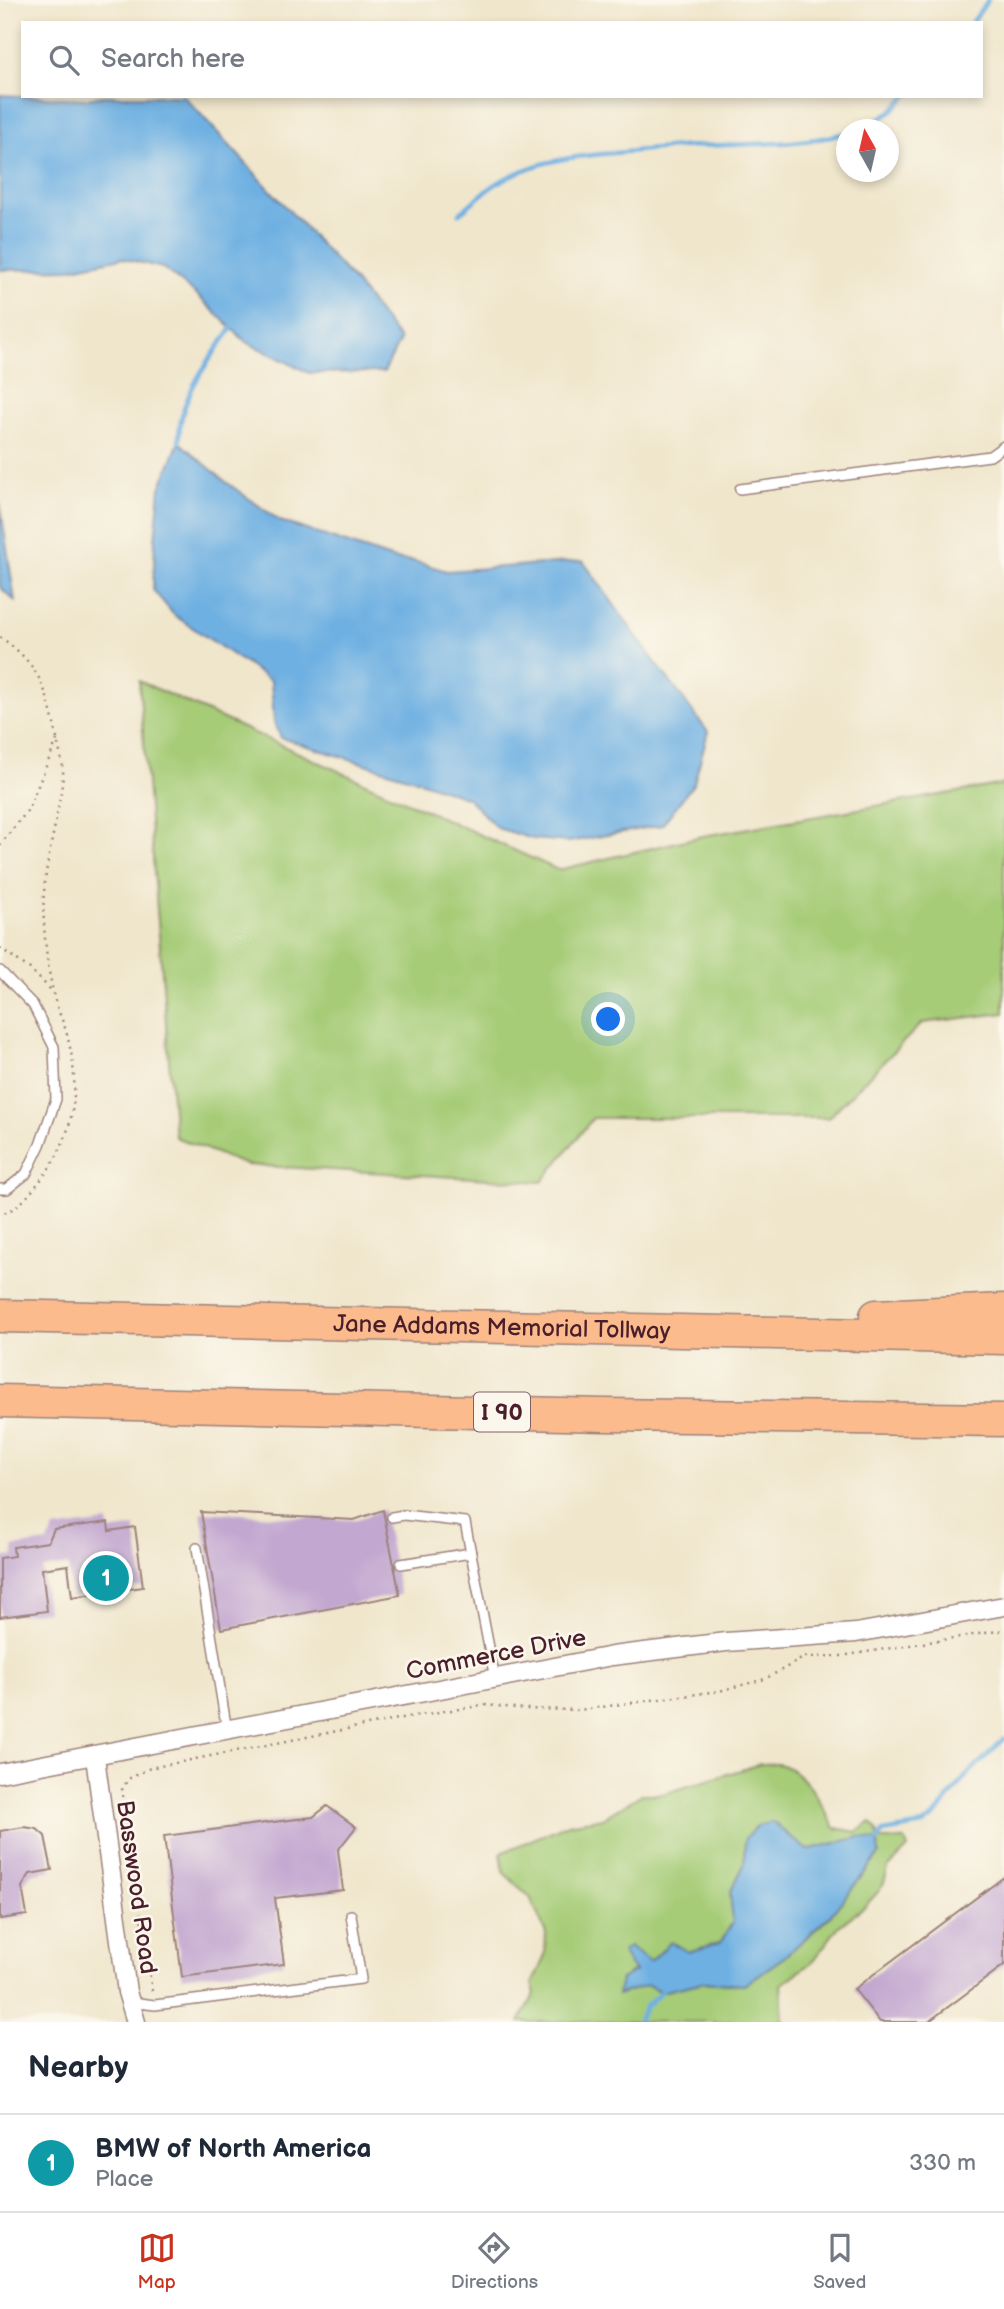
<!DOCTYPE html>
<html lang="en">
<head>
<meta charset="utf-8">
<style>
	body { margin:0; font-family:"Balsamiq Sans",sans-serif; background:#f2f2f3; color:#1f2937 }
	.compass { position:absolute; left:836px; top:119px; width:63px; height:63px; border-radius:50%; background:#fff; box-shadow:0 4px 10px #0003; rotate:352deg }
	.you { position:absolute; left:609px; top:1020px; width:24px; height:24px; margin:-18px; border:5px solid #fff; border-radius:50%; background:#1a73e8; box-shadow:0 0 0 10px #1a73e833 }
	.badge { display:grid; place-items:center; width:46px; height:46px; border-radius:50%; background:#c8321e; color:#fff; font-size:23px; font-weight:700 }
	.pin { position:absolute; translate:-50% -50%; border:4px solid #fff; box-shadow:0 2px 7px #0006 }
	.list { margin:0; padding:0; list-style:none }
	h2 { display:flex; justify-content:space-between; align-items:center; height:91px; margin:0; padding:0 28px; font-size:30px }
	h2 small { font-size:23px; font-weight:400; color:#747a83 }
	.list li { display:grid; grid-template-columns:46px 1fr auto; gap:21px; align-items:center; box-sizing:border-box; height:98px; padding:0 28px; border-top:2px solid #e0e1e3 }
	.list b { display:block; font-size:26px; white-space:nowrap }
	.list p { margin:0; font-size:23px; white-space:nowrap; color:#747a83 }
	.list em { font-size:23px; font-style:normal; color:#747a83 }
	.icon { flex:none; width:38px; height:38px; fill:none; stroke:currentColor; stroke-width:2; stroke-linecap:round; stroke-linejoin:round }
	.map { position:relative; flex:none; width:1004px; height:2022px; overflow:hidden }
	.search { position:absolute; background:#fff; box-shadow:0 4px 10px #0003; left:21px; right:21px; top:21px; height:77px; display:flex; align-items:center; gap:18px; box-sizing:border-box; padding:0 24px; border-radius:0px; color:#747a83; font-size:26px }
	.sheet { height:189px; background:#fff }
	nav { display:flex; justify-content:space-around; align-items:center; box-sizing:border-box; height:98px; border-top:2px solid #e0e1e3; background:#fff; font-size:19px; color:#747a83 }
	nav a { display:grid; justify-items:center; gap:4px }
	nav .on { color:#c8321e }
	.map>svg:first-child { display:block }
	.green { fill:#a6cc77; stroke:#787651; stroke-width:2; fill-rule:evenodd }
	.water { fill:#6eb0e2; stroke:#5c6886; stroke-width:2 }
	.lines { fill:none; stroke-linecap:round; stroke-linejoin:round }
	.stream { stroke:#6eb0e2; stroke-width:4.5 }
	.building { fill:#c2a7d0 }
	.service-casing { stroke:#9d827c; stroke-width:12 }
	.minor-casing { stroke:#9d827c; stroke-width:21 }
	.motorway-casing { stroke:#9d827c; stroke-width:35 }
	.path { stroke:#9d827c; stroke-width:2.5; stroke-dasharray:2 5; stroke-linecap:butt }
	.service { stroke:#fff; stroke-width:9 }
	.minor { stroke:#fff; stroke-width:18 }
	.motorway { stroke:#fbbb8d; stroke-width:32 }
	.labels { text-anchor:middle; stroke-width:5; stroke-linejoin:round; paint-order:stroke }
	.shield { fill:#fbf7ec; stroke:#7f6065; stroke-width:2 }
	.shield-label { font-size:23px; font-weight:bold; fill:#4a1f2b }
	.street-label { font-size:24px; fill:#4a1f2b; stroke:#fbf7ec }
</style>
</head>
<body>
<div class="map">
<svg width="1004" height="2022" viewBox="0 0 1004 2022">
	<rect width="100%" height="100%" fill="#fbf7ec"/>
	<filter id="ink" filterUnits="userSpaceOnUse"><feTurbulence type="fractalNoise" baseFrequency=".0143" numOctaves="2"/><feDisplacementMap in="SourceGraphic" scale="14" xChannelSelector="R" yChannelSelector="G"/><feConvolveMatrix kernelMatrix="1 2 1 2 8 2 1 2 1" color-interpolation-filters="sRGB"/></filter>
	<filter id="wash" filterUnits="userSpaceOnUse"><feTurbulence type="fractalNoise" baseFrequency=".00686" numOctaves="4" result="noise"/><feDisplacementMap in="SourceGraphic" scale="28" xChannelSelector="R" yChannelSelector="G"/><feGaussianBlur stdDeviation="1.57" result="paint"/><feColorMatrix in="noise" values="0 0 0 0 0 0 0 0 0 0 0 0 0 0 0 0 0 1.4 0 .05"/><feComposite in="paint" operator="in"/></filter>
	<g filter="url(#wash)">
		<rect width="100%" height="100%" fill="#f0e6cc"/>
		<g class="green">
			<polygon points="139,681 558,870 703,836 1004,784 1004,1013 922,1023 828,1118 593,1118 542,1182 246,1165 175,1137"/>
			<path d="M760,1764C766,1764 776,1763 782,1765C808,1774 822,1806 835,1828L857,1832L871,1822L876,1829L879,1840H905L908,1848L888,1868L884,1883L878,1892L866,1905L839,1926L813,1961L781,1985L783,2022H520L535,1993L532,1984L545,1956L546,1933L530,1897L504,1873L501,1853L568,1824L603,1818L642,1794H663ZM773,1822L807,1850L860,1837L831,1916L784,1957L744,1985L704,1982L661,1992L648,1985L621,1979L650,1962L720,1943L733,1922L730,1893L744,1865L745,1838Z"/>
		</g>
		<g class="water">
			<polygon points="0,95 86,99 103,96 184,96 355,282 400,340 384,372 309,373 246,342 198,296 163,268 122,258 68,269 0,270"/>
			<polygon points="179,442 226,482 280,521 394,559 413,561 447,571 583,561 644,647 708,732 694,783 662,825 569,842 533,839 497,828 468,798 414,779 281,738 274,722 271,681 174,615 153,590 155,540 160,488"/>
			<polygon points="0,503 15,601 0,587"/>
			<polygon points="772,1822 807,1850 861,1837 878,1841 879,1855 830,1916 784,1957 744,1985 704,1982 661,1992 648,1985 618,1995 621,1979 635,1972 622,1952 629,1947 650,1962 671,1942 688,1952 720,1943 733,1922 730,1893 744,1865 745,1838 758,1826"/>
		</g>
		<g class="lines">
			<g class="stream">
				<polyline points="972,23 988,0"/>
				<polyline points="859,130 889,113 907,96"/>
				<path d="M459,214C475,200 490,186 510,176C543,160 578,156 613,153C642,151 670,147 698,146C748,143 798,146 846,133"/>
				<path d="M179,442C178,398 208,361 232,328"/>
				<polyline points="878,1841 883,1832 923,1825 934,1817 967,1775 1004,1739"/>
				<polyline points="637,2022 646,2006 661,1992"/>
			</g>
		</g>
		<g id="blocks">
			<g class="building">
				<polygon points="383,1510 400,1595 221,1629 201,1512 354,1520"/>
				<polygon points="108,1522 109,1531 135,1527 143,1587 72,1597 68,1565 42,1569 47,1611 0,1617 0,1558 14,1556 13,1547 48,1542 54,1529"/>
				<polygon points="327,1806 356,1827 338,1850 343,1890 275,1898 284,1964 182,1977 164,1836 313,1817"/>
				<polygon points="24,1827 37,1829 45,1836 52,1870 30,1874 22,1887 27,1915 0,1919 0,1831"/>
				<polygon points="1004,1877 1004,1965 928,2022 880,2022 854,1989"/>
			</g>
		</g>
	</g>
	<g filter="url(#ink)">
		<use href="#blocks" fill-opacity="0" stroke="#9d827c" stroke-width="2"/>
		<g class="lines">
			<defs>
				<g id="service">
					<polyline points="740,489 990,456 1004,446"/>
					<polyline points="0,971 33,1005 54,1047 56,1099 40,1145 26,1174 7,1189 0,1189"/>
					<polyline points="392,1517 404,1515 465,1522 495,1679"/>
					<polyline points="197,1548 227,1731"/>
					<polyline points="401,1564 471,1553"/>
					<polyline points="130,2002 155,2005 361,1979 351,1915"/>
				</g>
				<g id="minor">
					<polyline points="95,1757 127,1992 136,2022"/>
					<polyline points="0,1773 612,1656 726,1642 856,1633 1004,1606"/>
				</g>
				<g id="motorway">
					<path id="s1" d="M0,1316L1004,1338"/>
					<polyline points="876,1316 1004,1310"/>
					<polyline points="0,1401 605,1415 1004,1420"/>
				</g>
			</defs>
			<use href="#service" class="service-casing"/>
			<use href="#minor" class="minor-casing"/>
			<use href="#motorway" class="motorway-casing"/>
			<g class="path">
				<path d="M0,637C41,665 48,693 57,739C59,751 64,764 63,776C58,826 40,872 44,923C45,945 48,969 53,991C55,1005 62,1018 66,1031C81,1085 77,1131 43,1177C31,1192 20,1209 0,1214"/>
				<polyline points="0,845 28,810 57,740"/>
				<polyline points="0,948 30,969 53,992"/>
				<polyline points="152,1991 122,1790 128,1779 150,1768 413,1716 485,1705 526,1709 579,1710 719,1691 765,1679 805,1657 841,1656 1004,1630"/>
			</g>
			<use href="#service" class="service"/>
			<use href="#minor" class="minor"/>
			<use href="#motorway" class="motorway"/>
		</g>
	</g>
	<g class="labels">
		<rect class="shield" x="474" y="1392.5" width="56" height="39" rx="5"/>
		<g class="shield-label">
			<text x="502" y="1420">I 90</text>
		</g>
		<g class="street-label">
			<text dy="8" stroke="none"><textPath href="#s1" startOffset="502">Jane Addams Memorial Tollway</textPath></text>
			<text transform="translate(496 1654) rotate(-11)" y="8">Commerce Drive</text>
			<text transform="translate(137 1887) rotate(82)" y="8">Basswood Road</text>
		</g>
	</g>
</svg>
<svg class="compass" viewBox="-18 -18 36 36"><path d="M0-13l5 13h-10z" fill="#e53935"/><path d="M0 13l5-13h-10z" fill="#747a83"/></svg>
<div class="you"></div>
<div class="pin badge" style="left:106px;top:1578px;background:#0f9aa8">1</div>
<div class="search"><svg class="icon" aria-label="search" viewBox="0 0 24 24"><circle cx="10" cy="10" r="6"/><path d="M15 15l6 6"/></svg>Search here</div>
</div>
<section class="sheet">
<h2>Nearby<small></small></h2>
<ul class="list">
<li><span class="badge" style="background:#0f9aa8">1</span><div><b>BMW of North America</b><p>Place</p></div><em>330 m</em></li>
</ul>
</section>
<nav>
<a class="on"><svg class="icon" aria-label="map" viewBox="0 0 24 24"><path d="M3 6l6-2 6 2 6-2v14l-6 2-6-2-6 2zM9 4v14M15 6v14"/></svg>Map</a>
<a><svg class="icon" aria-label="directions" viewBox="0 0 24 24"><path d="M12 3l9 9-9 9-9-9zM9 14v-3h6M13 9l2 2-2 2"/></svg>Directions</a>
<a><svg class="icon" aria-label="saved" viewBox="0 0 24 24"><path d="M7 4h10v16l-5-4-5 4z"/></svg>Saved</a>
</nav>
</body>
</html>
